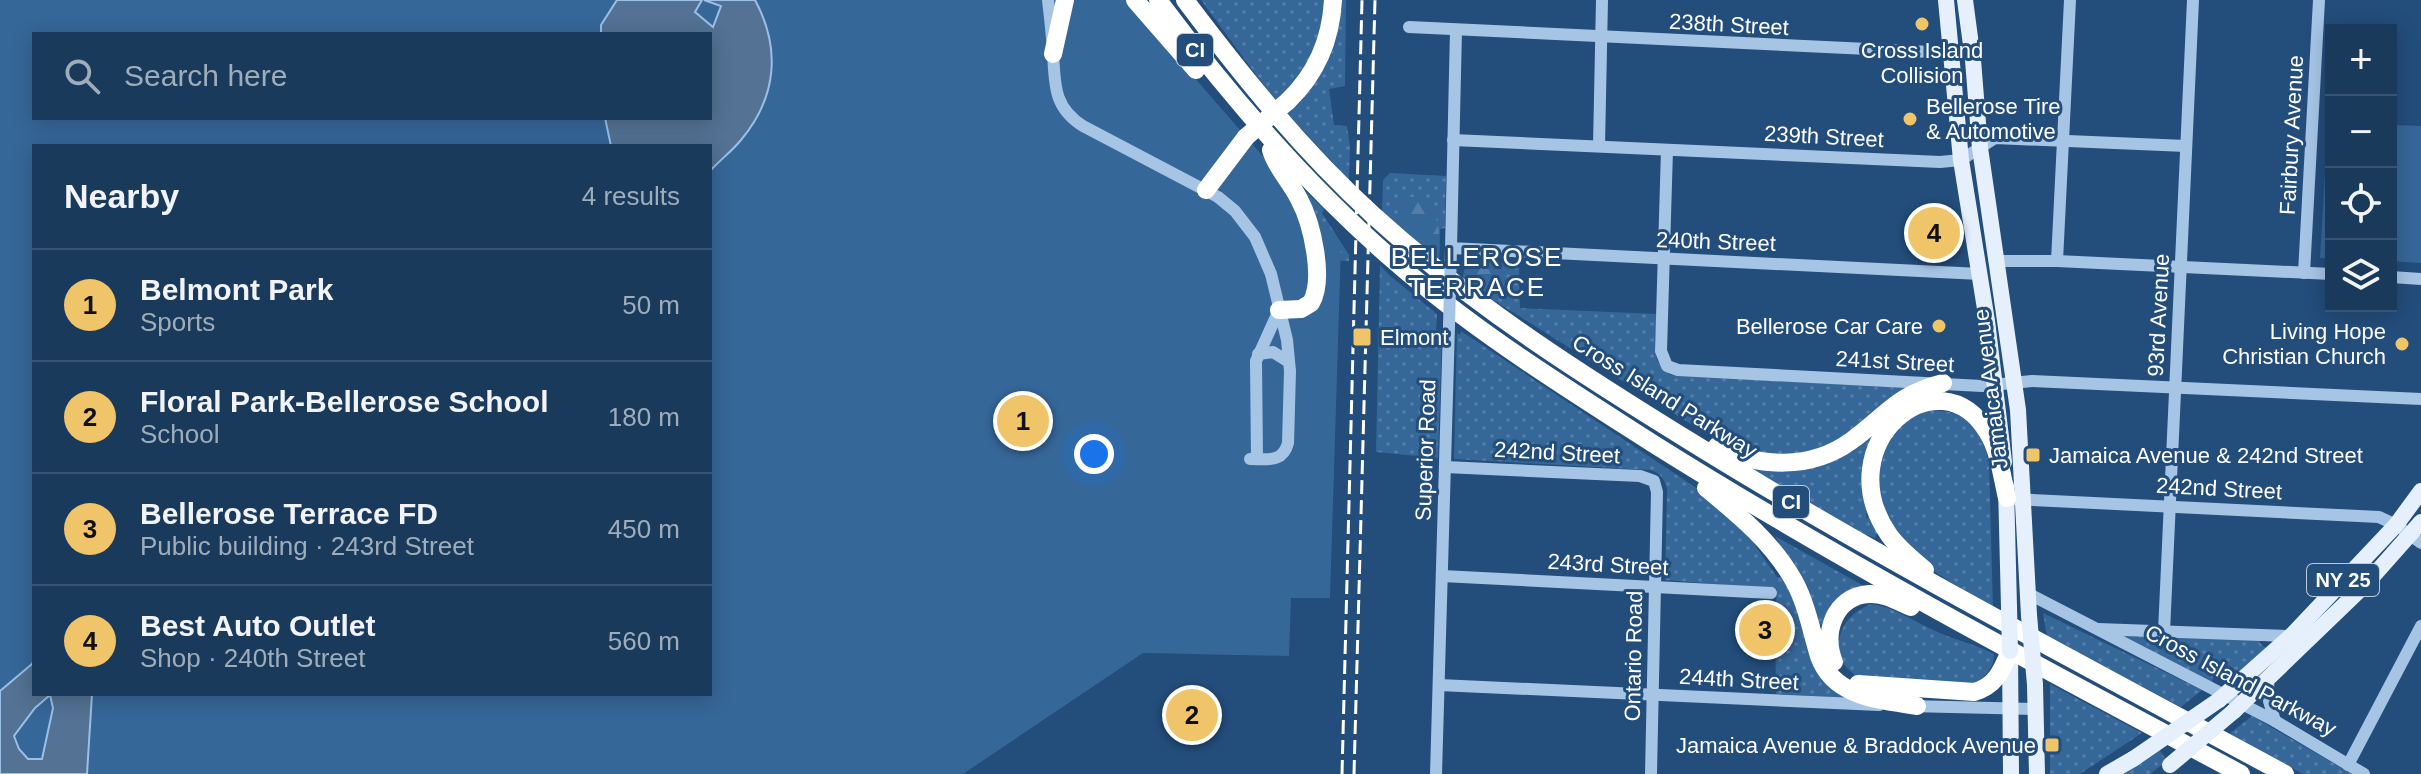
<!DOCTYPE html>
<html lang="en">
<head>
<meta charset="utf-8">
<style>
	body { margin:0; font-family:Helvetica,sans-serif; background:#274565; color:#f1f3f6 }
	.controls { position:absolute; right:24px; top:24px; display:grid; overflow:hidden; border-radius:0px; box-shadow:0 4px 20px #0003 }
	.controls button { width:72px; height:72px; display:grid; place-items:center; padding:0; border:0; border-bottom:2px solid #385472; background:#1a3a5c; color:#f1f3f6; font:40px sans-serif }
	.you { position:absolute; left:1094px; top:454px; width:28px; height:28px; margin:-20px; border:6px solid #fff; border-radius:50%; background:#1a73e8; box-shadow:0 0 0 12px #1a73e833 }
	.badge { display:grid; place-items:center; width:52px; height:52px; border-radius:50%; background:#f0c468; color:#111; font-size:26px; font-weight:700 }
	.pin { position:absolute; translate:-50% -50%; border:4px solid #fff; box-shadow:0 2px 8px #0006 }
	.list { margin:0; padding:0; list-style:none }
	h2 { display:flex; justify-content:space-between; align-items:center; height:104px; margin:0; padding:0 32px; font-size:34px }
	h2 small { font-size:26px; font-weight:400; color:#9fadbb }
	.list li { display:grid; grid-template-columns:52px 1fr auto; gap:24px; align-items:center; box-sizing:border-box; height:112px; padding:0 32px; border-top:2px solid #385472 }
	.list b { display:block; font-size:30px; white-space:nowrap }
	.list p { margin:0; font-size:26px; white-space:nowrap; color:#9fadbb }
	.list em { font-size:26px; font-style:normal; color:#9fadbb }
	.icon { flex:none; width:44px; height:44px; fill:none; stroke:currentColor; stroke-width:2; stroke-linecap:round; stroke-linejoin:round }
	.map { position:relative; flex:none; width:2421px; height:774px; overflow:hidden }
	.search { position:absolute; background:#1a3a5c; box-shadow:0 4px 20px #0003; left:32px; top:32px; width:680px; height:88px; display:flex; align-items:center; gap:20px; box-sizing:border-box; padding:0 28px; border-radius:0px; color:#9fadbb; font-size:30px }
	.panel { position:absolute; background:#1a3a5c; box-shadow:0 4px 20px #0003; left:32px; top:144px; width:680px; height:552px; border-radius:0px }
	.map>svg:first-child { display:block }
	.grass { fill:url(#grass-dots) }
	.forest { fill:url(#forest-firs) }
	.park { fill:#366799; fill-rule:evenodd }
	.water { fill:#537294; stroke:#9ac0e6; stroke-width:2; fill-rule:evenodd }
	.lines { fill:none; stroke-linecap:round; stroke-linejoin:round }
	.minor { stroke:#a6c5e5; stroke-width:12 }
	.major { stroke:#e6f0fd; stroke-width:16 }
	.highway { stroke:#fff; stroke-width:18 }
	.rail { stroke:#fff; stroke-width:3; stroke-dasharray:14 6; stroke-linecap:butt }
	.minor-bridge { stroke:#a6c5e5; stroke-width:12 }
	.major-bridge { stroke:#e6f0fd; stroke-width:16 }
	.highway-bridge { stroke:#fff; stroke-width:18 }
	.poi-dot { fill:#f0c468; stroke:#234d7b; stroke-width:3 }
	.labels { text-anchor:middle; stroke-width:6; stroke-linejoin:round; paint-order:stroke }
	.shield { fill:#234d7b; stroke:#bdcad7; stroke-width:2 }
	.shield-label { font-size:20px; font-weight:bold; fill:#fff }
	.street-label { font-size:22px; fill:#fff; stroke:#234d7b }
	.poi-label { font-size:22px; fill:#fff; stroke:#234d7b; text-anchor:start }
	.quarter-label { font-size:26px; letter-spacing:2px; fill:#fff; stroke:#234d7b }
</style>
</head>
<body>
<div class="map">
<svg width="2421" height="774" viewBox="0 0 2421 774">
	<defs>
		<pattern id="grass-dots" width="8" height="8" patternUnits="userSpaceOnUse" patternTransform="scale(2)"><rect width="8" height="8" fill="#366799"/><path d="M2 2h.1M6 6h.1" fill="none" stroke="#547ea8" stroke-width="1.8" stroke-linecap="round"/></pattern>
		<pattern id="forest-firs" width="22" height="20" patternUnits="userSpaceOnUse" patternTransform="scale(2)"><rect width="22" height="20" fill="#366799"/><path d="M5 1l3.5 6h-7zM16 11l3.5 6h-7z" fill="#547ea8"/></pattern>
	</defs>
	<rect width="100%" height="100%" fill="#234d7b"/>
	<g class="grass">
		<polygon points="1201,0 1325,0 1324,25 1290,111 1304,98 1302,95 1338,0 1346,0 1345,86 1329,89 1334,125 1347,126 1350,147 1349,180 1276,102"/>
		<polygon points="1390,173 1446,176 1445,228 1440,229 1439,262 1382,212 1383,180"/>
		<polygon points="1299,185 1324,209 1322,213 1349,255 1349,261 1342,261 1325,251"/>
		<path d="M1474,262L1519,264L1520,308L1657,314C1656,336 1648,364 1671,375L1906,388C1869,418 1820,465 1769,459C1757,457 1744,453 1732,450L1463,281C1463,272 1464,265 1474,262Z"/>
		<polygon points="1380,265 1389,275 1437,314 1436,336 1442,338 1438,458 1376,452"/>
		<path d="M1461,331L1710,497L1748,535L1777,577H1783L1850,698L1776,694L1775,617L1768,615L1770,604H1776L1777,589L1665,580L1667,490C1665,479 1661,474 1651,470L1454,459L1457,333L1460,335Z"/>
		<path d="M1919,410C1964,411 1977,414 1989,462L1993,609L1926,566L1894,537L1878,505L1876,466L1889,432Z"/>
		<polygon points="1888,416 1868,499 1866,518 1872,517 1879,528 1875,538 1853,530 1733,458 1782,469"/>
		<polygon points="1775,536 1873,591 1822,625 1818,625 1804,590"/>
		<path d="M1870,604C1893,606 1909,619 1929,628C1950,639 1973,643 1994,654C1994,671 1982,679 1969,687L1866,681C1846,672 1840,661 1833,640H1839C1843,621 1853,613 1870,604Z"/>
		<polygon points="2043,613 2202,690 2181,707 2047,637"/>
		<polygon points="2115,633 2259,638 2260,643 2266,648 2229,680 2226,678 2220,680 2213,678 2212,683"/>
		<polygon points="2050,684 2142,733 2080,774 2050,774"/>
		<polygon points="2252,716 2352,774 2303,774 2229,734"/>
		<polygon points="2159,749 2167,761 2150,774 2119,774"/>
	</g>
	<g class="forest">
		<path d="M1406,195C1443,207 1440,228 1439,262L1401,229L1397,207Z"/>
		<polygon points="1474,262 1506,263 1502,294 1492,296 1480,287 1463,281 1465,267"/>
	</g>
	<g class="park">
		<path d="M0,0H1127L1341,246L1330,598H1291L1289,656L1143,653L963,774H0ZM34,34H710V118H34ZM34,146H710V694H34Z"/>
		<polygon points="2328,122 2331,122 2331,258 2320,258"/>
		<polygon points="2391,125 2421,126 2421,263 2391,261"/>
	</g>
	<g class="water">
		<path d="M617,0H702L695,12L713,27L721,6L704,0H755C781,48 777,97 741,140C732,151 720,160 710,171V146H611L605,118H710V34H601V25Z"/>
		<path d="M34,659V694H92L87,774H0V691L32,664ZM50,695L53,708L42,759H28L19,749L14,736L35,708Z"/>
	</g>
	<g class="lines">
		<g class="minor">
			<path d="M1048,0C1050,17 1052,35 1053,52C1055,84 1053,107 1083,126L1218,197L1235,211L1255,237L1271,274L1287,340L1290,371L1288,443C1283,463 1267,459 1250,459"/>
			<polyline points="1409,27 1952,53"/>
			<polyline points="1456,30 1451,248 1980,274"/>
			<polyline points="1453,140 1940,162 1961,160 1995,138 2186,146"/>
			<polyline points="1599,146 1602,0"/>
			<polyline points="1667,150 1661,351 1667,366 1678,370 1982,386 2032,381 2421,399"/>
			<polyline points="1996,261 2057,261 2331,274"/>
			<polyline points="2057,261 2070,0"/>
			<polyline points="2304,273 2319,0"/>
			<polyline points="2391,277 2421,279"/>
			<polyline points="1258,354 1273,352 1289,362"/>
			<polyline points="1257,459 1256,361 1279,310"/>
			<polyline points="1445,467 1640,476 1654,481 1657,492 1651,774"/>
			<polyline points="2014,499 2379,517 2396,525 2421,543"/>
			<polyline points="1442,576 1771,593"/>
			<polyline points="2027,593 2275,721 2364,774"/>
			<polyline points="2098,629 2291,636"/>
			<polyline points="2164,632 2193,0"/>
			<polyline points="2268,679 2269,701 2275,721"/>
			<polyline points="1439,685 1879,705"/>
			<polyline points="1909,706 2037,709"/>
			<polyline points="2348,765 2421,626"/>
			<polyline points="1436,774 1449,326"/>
		</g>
		<g class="major">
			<polyline points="1946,0 1961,160 1987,321 2004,462"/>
			<polyline points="1965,0 1973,60 1980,148 2018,410 2029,615"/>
			<polyline points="2006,486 2009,607"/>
			<polyline points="2010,652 2011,774"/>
			<polyline points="2035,685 2037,774"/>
			<polyline points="2219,700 2291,636 2396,525 2421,491"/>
			<polyline points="2234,711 2366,584 2421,522"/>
			<polyline points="2107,774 2133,759"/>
		</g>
		<g class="highway">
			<polyline points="1135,0 1196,70"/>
			<path d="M1158,0C1228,94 1304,183 1393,260C1473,330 1563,386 1652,443C1843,563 2042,668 2241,774"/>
			<path d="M1185,0C1243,77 1302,150 1373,215C1473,306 1587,378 1701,448C1891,565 2089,668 2285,774"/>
			<polyline points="1053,54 1065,0"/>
			<path d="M1288,101C1316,74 1331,39 1333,0"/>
			<path d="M1271,150C1276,168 1291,182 1299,199C1312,223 1325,279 1311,303L1301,309L1279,310"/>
			<polyline points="1206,190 1246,137"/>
			<path d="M1717,446C1758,468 1811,470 1851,441C1887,415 1896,395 1943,383"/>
			<path d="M1706,488C1740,516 1772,542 1794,581C1807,605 1811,630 1819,656C1833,697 1880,700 1917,706"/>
			<path d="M1925,570C1912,559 1899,549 1889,535C1826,444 1939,350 1988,433C1999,451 2002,477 2007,498"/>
			<path d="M1834,662C1822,634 1834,596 1869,594C1884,593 1897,601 1911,607"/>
			<path d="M1858,684L1974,692C1996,686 2002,670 2010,651"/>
		</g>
		<g class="rail">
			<polyline points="1342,774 1362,0"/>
			<polyline points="1354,774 1375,0"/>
		</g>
		<polyline class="minor-bridge" points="1449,326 1451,248"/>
		<g class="major-bridge">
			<polyline points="2009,607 2010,651"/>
			<polyline points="2029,615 2035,685"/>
			<polyline points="2133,759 2219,700"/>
			<polyline points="2170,765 2234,711"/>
		</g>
		<polyline class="highway-bridge" points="1246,137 1288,101"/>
	</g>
	<g class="poi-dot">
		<circle cx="1922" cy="24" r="8"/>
		<circle cx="1910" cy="119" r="8"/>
		<circle cx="1939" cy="326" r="8"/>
		<rect x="1352" y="327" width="20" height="20" rx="4"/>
		<circle cx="2402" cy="344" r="8"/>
		<rect x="2025" y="447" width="16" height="16" rx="4"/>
		<rect x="2044" y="737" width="16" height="16" rx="4"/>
	</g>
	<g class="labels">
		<g class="shield">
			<rect x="1177" y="34" width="36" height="32" rx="6"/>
			<rect x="1773" y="486" width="36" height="32" rx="6"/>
			<rect x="2307" y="564" width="72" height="32" rx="6"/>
		</g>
		<g class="shield-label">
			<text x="1195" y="57">CI</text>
			<text x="1791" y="509">CI</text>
			<text x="2343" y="587">NY 25</text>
		</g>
		<g class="street-label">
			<text transform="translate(1729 24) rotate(3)" y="8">238th Street</text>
			<text transform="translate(2291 135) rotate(-87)" y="8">Fairbury Avenue</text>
			<text transform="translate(1824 136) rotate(3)" y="8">239th Street</text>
			<text transform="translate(1716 241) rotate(2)" y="8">240th Street</text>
			<text transform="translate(2158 315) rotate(-87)" y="8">93rd Avenue</text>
			<text transform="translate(1895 361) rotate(3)" y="8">241st Street</text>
			<text transform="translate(1990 389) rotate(-97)" y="8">Jamaica Avenue</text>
			<text transform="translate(1665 396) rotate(32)" y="8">Cross Island Parkway</text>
			<text transform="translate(1425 450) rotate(-88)" y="8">Superior Road</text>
			<text transform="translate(1557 452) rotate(3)" y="8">242nd Street</text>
			<text transform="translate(2219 488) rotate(3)" y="8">242nd Street</text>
			<text transform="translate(1608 564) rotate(3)" y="8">243rd Street</text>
			<text transform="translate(1633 656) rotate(-89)" y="8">Ontario Road</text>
			<text transform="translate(1739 679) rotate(3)" y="8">244th Street</text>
			<text transform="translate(2241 680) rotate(28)" y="8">Cross Island Parkway</text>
		</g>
		<g class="poi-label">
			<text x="1922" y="58" text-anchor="middle">Cross Island<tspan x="1922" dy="25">Collision</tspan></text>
			<text x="1926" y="114">Bellerose Tire<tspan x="1926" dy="25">&amp; Automotive</tspan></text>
			<text x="1923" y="334" text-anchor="end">Bellerose Car Care</text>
			<text x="2386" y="339" text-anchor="end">Living Hope<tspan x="2386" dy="25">Christian Church</tspan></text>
			<text x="1380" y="345">Elmont</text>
			<text x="2049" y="463">Jamaica Avenue &amp; 242nd Street</text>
			<text x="2036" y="753" text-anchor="end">Jamaica Avenue &amp; Braddock Avenue</text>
		</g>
		<g class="quarter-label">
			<text x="1477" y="266">BELLEROSE<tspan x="1477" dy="30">TERRACE</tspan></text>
		</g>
	</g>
</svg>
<div class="controls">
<button>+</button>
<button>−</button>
<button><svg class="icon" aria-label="locate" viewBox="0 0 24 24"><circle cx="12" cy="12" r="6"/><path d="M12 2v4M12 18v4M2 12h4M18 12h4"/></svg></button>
<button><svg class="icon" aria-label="layers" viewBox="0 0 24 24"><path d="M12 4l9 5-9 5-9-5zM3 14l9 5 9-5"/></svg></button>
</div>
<div class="you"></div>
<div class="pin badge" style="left:1023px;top:421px">1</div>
<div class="pin badge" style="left:1192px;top:715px">2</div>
<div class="pin badge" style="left:1765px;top:630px">3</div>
<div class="pin badge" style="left:1934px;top:233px">4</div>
<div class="search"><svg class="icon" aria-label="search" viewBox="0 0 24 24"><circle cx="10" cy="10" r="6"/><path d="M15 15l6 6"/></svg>Search here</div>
<section class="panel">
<h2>Nearby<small>4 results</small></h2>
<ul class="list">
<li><span class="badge">1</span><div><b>Belmont Park</b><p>Sports</p></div><em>50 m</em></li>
<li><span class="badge">2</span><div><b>Floral Park-Bellerose School</b><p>School</p></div><em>180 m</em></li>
<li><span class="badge">3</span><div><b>Bellerose Terrace FD</b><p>Public building · 243rd Street</p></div><em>450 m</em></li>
<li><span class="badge">4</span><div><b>Best Auto Outlet</b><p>Shop · 240th Street</p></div><em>560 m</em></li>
</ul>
</section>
</div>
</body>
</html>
